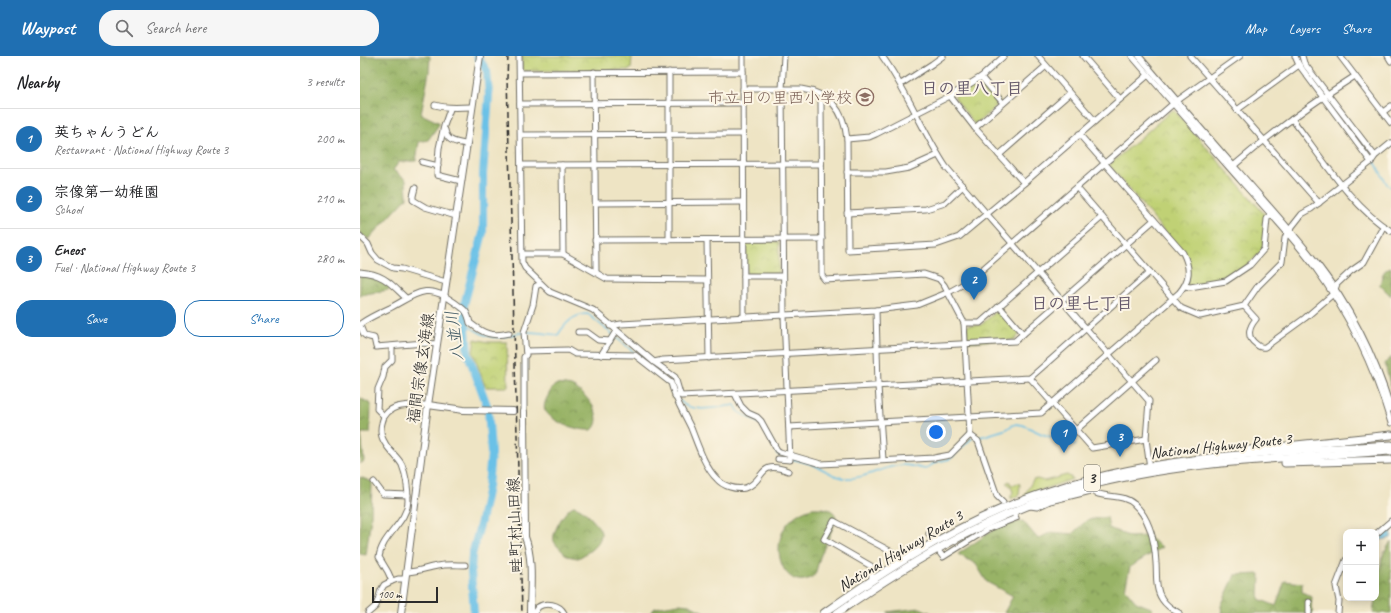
<!DOCTYPE html>
<html lang="en">
<head>
<meta charset="utf-8">
<style>
	body { margin:0; font-family:Caveat,"Klee One",sans-serif; background:#f6f6f6; color:#202124 }
	.controls { position:absolute; right:12px; bottom:12px; display:grid; overflow:hidden; border-radius:8px; box-shadow:0 2px 10px #0003 }
	.controls button { width:36px; height:36px; display:grid; place-items:center; padding:0; border:0; border-bottom:1px solid #e0e0e0; background:#fff; color:#202124; font:20px sans-serif }
	.scale { position:absolute; left:12px; bottom:10px; width:66px; box-sizing:border-box; padding-left:4px; border:2px solid #2b2b2b; border-top:0; font-size:11px; line-height:14px; white-space:nowrap; color:#2b2b2b; -webkit-text-stroke:3px #fcf5e5; paint-order:stroke }
	.you { position:absolute; left:576px; top:376px; width:14px; height:14px; margin:-10px; border:3px solid #fff; border-radius:50%; background:#1a73e8; box-shadow:0 0 0 6px #1a73e833 }
	.badge { display:grid; place-items:center; width:26px; height:26px; border-radius:50%; background:#1f6fb2; color:#fff; font-size:13px; font-weight:700 }
	.pin { position:absolute; translate:-50% -33px; filter:drop-shadow(0 1px 2px #0008) }
	.pin::after { content:''; position:absolute; top:21px; width:14px; height:12px; background:inherit; clip-path:polygon(0 0,100% 0,50% 100%) }
	.list { margin:0; padding:0; list-style:none }
	h2 { display:flex; justify-content:space-between; align-items:center; height:52px; margin:0; padding:0 16px; font-size:17px }
	h2 small { font-size:13px; font-weight:400; color:#757577 }
	.list li { display:grid; grid-template-columns:26px 1fr auto; gap:12px; align-items:center; box-sizing:border-box; height:60px; padding:0 16px; border-top:1px solid #e0e0e0 }
	.list b { display:block; font-size:15px; white-space:nowrap }
	.list p { margin:0; font-size:13px; white-space:nowrap; color:#757577 }
	.list em { font-size:13px; font-style:normal; color:#757577 }
	.actions { display:flex; gap:8px; padding:12px 16px }
	.actions a { flex:1; padding:9px 0; border:1px solid #1f6fb2; border-radius:16px; text-align:center; font-size:14px; color:#1f6fb2 }
	.actions .main { background:#1f6fb2; color:#fff }
	.icon { flex:none; width:22px; height:22px; fill:none; stroke:currentColor; stroke-width:2; stroke-linecap:round; stroke-linejoin:round }
	.map { position:relative; flex:none; width:1031px; height:557px; overflow:hidden }
	header { display:flex; align-items:center; gap:24px; box-sizing:border-box; height:56px; padding:0 20px; background:#1f6fb2; color:#fff }
	header strong { font-size:19px }
	nav { display:flex; gap:22px; margin-inline-start:auto; font-size:14px }
	.search { width:280px; height:36px; background:#f6f6f6; display:flex; align-items:center; gap:10px; box-sizing:border-box; padding:0 14px; border-radius:16px; color:#757577; font-size:15px }
	main { display:flex }
	aside { flex:1; background:#fff }
	.map>svg:first-child { display:block }
	.grass { fill:#c0d174; stroke:#767e50 }
	.forest { fill:url(#forest-crowns); stroke:#626f48 }
	.park { fill:url(#park-crowns); stroke:#767e50 }
	.water { fill:url(#water-waves); stroke:#4a7689 }
	.lines { fill:none; stroke-linecap:round; stroke-linejoin:round }
	.stream { stroke:#6ac1e7; stroke-width:1.5 }
	.river { stroke:#6ac1e7; stroke-width:8 }
	.minor-casing { stroke:#6f6c61; stroke-width:7 }
	.major-casing { stroke:#6f6c61; stroke-width:8 }
	.highway-casing { stroke:#6f6c61; stroke-width:9 }
	.minor { stroke:#fff; stroke-width:5 }
	.major { stroke:#fff; stroke-width:6 }
	.highway { stroke:#fff; stroke-width:7 }
	.rail { stroke:#2b2b2b; stroke-width:1.5; stroke-dasharray:6 3; stroke-linecap:butt }
	.labels { text-anchor:middle; stroke-width:4; stroke-linejoin:round; paint-order:stroke }
	.shield { fill:#fcf5e5; stroke:#6a6863; stroke-width:1 }
	.shield-label { font-size:15px; font-weight:bold; fill:#2b2b2b }
	.education-label { font-size:16px; fill:#785e54; stroke:#fcf5e5; text-anchor:end }
	.street-label { font-size:16px; fill:#2b2b2b; stroke:#fcf5e5 }
	.neighbourhood-label { font-size:17px; font-weight:bold; fill:#64586a; stroke:#fcf5e5 }
	.water-label { font-size:17px; font-style:italic; fill:#3e5863; stroke:#fcf5e5 }
</style>
</head>
<body>
<header>
<strong>Waypost</strong>
<div class="search"><svg class="icon" aria-label="search" viewBox="0 0 24 24"><circle cx="10" cy="10" r="6"/><path d="M15 15l6 6"/></svg>Search here</div>
<nav><a>Map</a><a>Layers</a><a>Share</a></nav>
</header>
<main>
<aside>
<h2>Nearby<small>3 results</small></h2>
<ul class="list">
<li><span class="badge">1</span><div><b>英ちゃんうどん</b><p>Restaurant · National Highway Route 3</p></div><em>200 m</em></li>
<li><span class="badge">2</span><div><b>宗像第一幼稚園</b><p>School</p></div><em>210 m</em></li>
<li><span class="badge">3</span><div><b>Eneos</b><p>Fuel · National Highway Route 3</p></div><em>280 m</em></li>
</ul>
<div class="actions"><a class="main">Save</a><a>Share</a></div>
</aside>
<div class="map">
<svg width="1031" height="557" viewBox="0 0 1031 557">
	<defs>
		<pattern id="forest-crowns" width="20" height="18" patternUnits="userSpaceOnUse"><rect width="20" height="18" fill="#98b366"/><path d="M2 6a3 3 0 1 1 6 0M12 15a3 3 0 1 1 6 0" fill="none" stroke="#7c9254"/></pattern>
		<pattern id="park-crowns" width="20" height="18" patternUnits="userSpaceOnUse"><rect width="20" height="18" fill="#c0d174"/><path d="M2 6a3 3 0 1 1 6 0M12 15a3 3 0 1 1 6 0" fill="none" stroke="#a5b465"/></pattern>
		<pattern id="water-waves" width="16" height="10" patternUnits="userSpaceOnUse"><rect width="16" height="10" fill="#6ac1e7"/><path d="M0 5q4-4 8 0t8 0" fill="none" stroke="#579dbb"/></pattern>
	</defs>
	<rect width="100%" height="100%" fill="#fcf5e5"/>
	<filter id="ink" filterUnits="userSpaceOnUse"><feTurbulence type="fractalNoise" baseFrequency=".025" numOctaves="2"/><feDisplacementMap in="SourceGraphic" scale="8" xChannelSelector="R" yChannelSelector="G"/><feConvolveMatrix kernelMatrix="1 2 1 2 8 2 1 2 1" color-interpolation-filters="sRGB"/></filter>
	<filter id="wash" filterUnits="userSpaceOnUse"><feTurbulence type="fractalNoise" baseFrequency=".012" numOctaves="4" result="noise"/><feDisplacementMap in="SourceGraphic" scale="16" xChannelSelector="R" yChannelSelector="G"/><feGaussianBlur stdDeviation="0.9" result="paint"/><feColorMatrix in="noise" values="0 0 0 0 0 0 0 0 0 0 0 0 0 0 0 0 0 1.4 0 .05"/><feComposite in="paint" operator="in"/></filter>
	<g filter="url(#wash)">
		<rect width="100%" height="100%" fill="#eee4c4"/>
		<g class="grass">
			<polygon points="707,419 713,423 664,440 673,424 677,423 684,425"/>
			<polygon points="649,425 652,429 658,427 660,428 659,439 651,443 651,439 653,437 651,430 646,427"/>
		</g>
		<g class="forest">
			<polygon points="0,0 70,0 69,16 61,58 80,67 68,84 59,86 56,105 39,106 33,114 46,124 47,142 9,183 0,178"/>
			<path d="M1031,211V240L1020,229C1022,221 1022,214 1031,211Z"/>
			<polygon points="0,217 9,218 31,227 31,231 28,234 0,239"/>
			<polygon points="1031,301 1031,333 1025,308"/>
			<path d="M195,329C200,328 206,329 211,330C224,335 247,361 232,374C219,375 192,367 185,354C183,350 186,343 188,340C190,336 192,332 195,329Z"/>
			<polygon points="0,342 11,348 10,377 1,377 4,405 0,408"/>
			<polygon points="0,421 12,426 11,460 6,499 0,498"/>
			<path d="M214,450C221,452 225,456 230,461C234,466 240,471 241,477C242,488 226,498 218,502L207,500C203,495 196,490 194,485C191,477 206,452 214,450Z"/>
			<path d="M452,452C462,452 477,451 476,465L460,501L455,519C420,545 397,467 452,452Z"/>
			<polygon points="747,461 749,472 770,481 786,480 802,491 770,511 765,533 776,546 791,552 794,557 644,557 653,540 627,526 616,508 598,498 641,469 663,465 678,483 691,476 712,478 727,464"/>
			<polygon points="1031,485 1031,557 1013,557 1022,501"/>
			<polygon points="900,518 899,543 916,550 925,525 942,527 942,536 952,541 951,552 953,557 862,557 861,550 875,519"/>
			<polygon points="319,548 329,549 346,557 290,557 295,552"/>
			<polygon points="560,552 571,557 528,557 528,556"/>
		</g>
		<g class="park">
			<polygon points="162,0 272,0 271,13 270,14 164,15 162,13"/>
			<polygon points="619,24 622,24 640,45 640,47 616,68 614,68 595,42 595,40"/>
			<polygon points="811,55 815,55 906,160 903,193 890,207 866,224 829,230 827,229 828,204 749,109"/>
			<polygon points="388,185 419,186 419,218 387,218 386,216 386,186"/>
			<polygon points="638,254 640,254 659,276 659,279 654,284 608,286 607,285 607,271 608,269 621,269"/>
			<polygon points="115,283 128,286 147,286 148,331 125,331 113,296"/>
		</g>
		<polygon class="water" points="1031,472 1031,482 1021,484 1022,481"/>
		<g class="lines">
			<g class="stream">
				<polyline points="939,0 942,8"/>
				<polyline points="966,40 1011,101"/>
				<polyline points="1014,104 1027,128 1031,131"/>
				<path d="M105,264C107,270 110,271 115,274C140,288 142,278 167,276C177,276 188,278 198,279C205,267 214,258 228,258L276,298"/>
				<path d="M320,345C331,358 360,351 375,349L379,356L400,368"/>
				<polyline points="617,382 647,373 651,370 656,368 663,369 682,378 716,389"/>
				<polyline points="416,396 417,398 428,402"/>
				<path d="M432,403C440,405 450,407 458,411C467,415 474,421 483,422C504,424 521,411 541,409C549,408 557,412 565,413L576,406L590,403L611,383L613,382"/>
			</g>
			<polyline class="river" points="114,557 111,515 112,499 121,465 128,431 131,397 128,352 108,298 104,249 123,177 123,118 129,39 127,15 117,0"/>
		</g>
	</g>
	<g filter="url(#ink)">
		<g class="lines">
			<defs>
				<g id="minor">
					<polyline points="159,0 162,206 165,212 190,236 233,254 294,306 315,321 320,338"/>
					<polyline points="383,0 384,261"/>
					<path d="M522,0C547,34 562,75 586,111L789,345L786,383L790,412"/>
					<polyline points="678,0 735,65"/>
					<polyline points="723,0 760,43"/>
					<path d="M772,0C808,42 845,84 881,125C906,153 932,180 954,210C989,258 1014,310 1031,367"/>
					<path d="M779,0C812,39 846,79 880,117C905,146 932,175 955,205C989,249 1015,300 1031,353"/>
					<polyline points="830,0 959,147"/>
					<polyline points="935,0 939,9 1011,106"/>
					<polyline points="942,0 944,7 1015,100"/>
					<polyline points="980,0 1031,67"/>
					<polyline points="1028,0 1031,5"/>
					<polyline points="234,16 236,216"/>
					<polyline points="309,16 309,184"/>
					<polyline points="160,17 383,16"/>
					<polyline points="621,21 643,47"/>
					<polyline points="541,28 572,8 583,0"/>
					<path d="M383,33H441C470,37 484,54 487,83L488,194L576,189L599,181L664,127L788,19"/>
					<polyline points="462,40 461,43 462,220 465,224 564,218 579,223 584,229 604,267 610,379"/>
					<polyline points="590,40 615,72 664,127"/>
					<polyline points="160,48 383,47"/>
					<path d="M75,49C88,53 99,51 112,51"/>
					<polyline points="90,53 84,70 79,92 77,119 101,125"/>
					<polyline points="877,54 939,9"/>
					<polyline points="1023,56 1031,50"/>
					<path d="M932,63C960,99 992,152 1031,175"/>
					<polyline points="615,72 686,10"/>
					<path d="M85,74C87,86 96,86 106,88"/>
					<polyline points="161,79 383,78"/>
					<polyline points="487,83 509,81 516,78 590,40 621,21 644,0"/>
					<polyline points="639,99 710,37"/>
					<polyline points="62,106 78,110"/>
					<polyline points="161,109 461,108"/>
					<polyline points="202,109 203,198"/>
					<path d="M871,112C910,78 951,48 995,20"/>
					<polyline points="487,116 526,116 549,112 578,99"/>
					<polyline points="55,132 53,140 53,144 65,151 96,160"/>
					<polyline points="717,132 821,252 840,260 884,250 898,230 922,206 925,182 927,177 942,158 951,153 1011,106 1015,100 1031,87"/>
					<polyline points="236,147 383,146"/>
					<polyline points="487,157 566,153 585,147 603,130"/>
					<polyline points="0,180 8,188 12,197 18,204 33,212 42,213 86,226"/>
					<polyline points="235,184 462,183"/>
					<polyline points="347,184 349,302"/>
					<polyline points="163,198 203,198 247,223 347,224"/>
					<path d="M0,216C24,218 30,227 46,242"/>
					<polyline points="384,220 423,220"/>
					<polyline points="825,230 830,231 866,225 890,209 904,193 907,163 910,158"/>
					<polyline points="639,250 663,278"/>
					<path d="M884,250L896,263C889,271 886,281 896,288C899,291 901,292 905,291L945,262L973,238L977,228L991,215L1004,206L1023,171"/>
					<polyline points="516,254 518,330 523,404"/>
					<polyline points="604,267 620,267 742,161"/>
					<path d="M0,268C10,261 19,257 30,252C56,238 67,226 94,246C105,254 107,254 110,267C124,278 132,281 149,277"/>
					<path d="M0,269C4,280 3,280 14,282L16,291L64,287L77,288"/>
					<polyline points="250,270 261,268 516,254 557,249 589,236 609,225 814,47 880,0"/>
					<polyline points="218,276 227,276 238,284 250,285"/>
					<path d="M166,295L208,294L215,298L275,299L311,327C315,344 324,357 331,372C337,387 345,412 357,423C363,430 375,434 385,432C406,425 397,403 428,415"/>
					<polyline points="241,299 256,275"/>
					<polyline points="294,306 303,304 655,285 794,164"/>
					<polyline points="670,322 732,392 786,383"/>
					<polyline points="375,338 381,350 388,357 397,361 401,365 417,394 420,396 461,408 574,402 590,399 610,379"/>
					<polyline points="315,341 320,338 321,340 670,322 790,216"/>
					<polyline points="164,356 164,301 166,299 164,276 173,249 176,230 181,228"/>
					<polyline points="24,360 17,353 18,333 23,321 25,311 32,304 32,291"/>
					<path d="M429,371L681,357L819,237C830,224 831,213 823,197L719,78"/>
					<polyline points="716,374 796,304"/>
					<polyline points="610,379 618,385 637,440 643,446"/>
					<polyline points="418,403 430,404 424,260 422,33 424,0"/>
					<polyline points="14,426 23,438 48,439"/>
					<path d="M670,450L677,451L690,445L731,435C744,443 762,437 774,448C790,462 795,488 796,507C797,519 795,533 802,543C806,549 813,554 819,557"/>
					<polyline points="569,478 571,481"/>
					<polyline points="1016,478 1031,465"/>
					<polyline points="580,497 583,501 628,473 656,462 655,460"/>
					<path d="M46,516C57,516 66,512 77,510C87,508 96,509 105,509"/>
					<path d="M45,523H38L32,525L28,516L19,501C22,479 47,467 48,445C48,434 46,419 42,409C38,401 29,395 25,387C21,381 20,374 22,367C26,346 51,349 68,349"/>
					<polyline points="512,524 511,510 464,483 474,465 545,503"/>
					<polyline points="8,557 16,550 21,534 24,529 32,525"/>
					<path d="M174,557L178,551C186,546 199,548 204,557"/>
					<polyline points="949,557 949,546"/>
					<polyline points="978,557 979,545 976,530 986,504"/>
				</g>
				<g id="major">
					<polyline points="68,349 104,354 153,355"/>
					<path d="M164,356L165,481C174,504 170,533 170,557"/>
					<polyline points="41,557 68,349 120,0"/>
				</g>
				<g id="highway">
					<polyline points="889,394 1031,379"/>
					<polyline points="925,407 1031,404"/>
					<path d="M464,557C521,517 580,479 644,452C768,399 899,397 1031,389"/>
					<path d="M477,557C556,502 640,452 735,428C831,404 932,402 1031,395"/>
				</g>
			</defs>
			<use href="#minor" class="minor-casing"/>
			<use href="#major" class="major-casing"/>
			<use href="#highway" class="highway-casing"/>
			<use href="#minor" class="minor"/>
			<use href="#major" class="major"/>
			<use href="#highway" class="highway"/>
			<polyline class="rail" points="148,0 147,22 162,557"/>
		</g>
	</g>
	<defs>
		<symbol id="school-ring" viewBox="-11 -11 22 22"><circle r="9.5" fill="#fcf5e5" stroke="#8d6e63" stroke-width="1.5"/><path d="M0-5L7-2L0 1L-7-2ZM-4 1L0 2.5L4 1V4Q0 6-4 4Z" fill="#8d6e63"/></symbol>
	</defs>
	<g fill-rule="evenodd">
		<use href="#school-ring" x="495" y="31" width="20" height="20"/>
	</g>
	<g class="labels">
		<rect class="shield" x="724" y="409" width="16" height="26" rx="3"/>
		<g class="shield-label">
			<text x="732" y="427">3</text>
		</g>
		<g class="education-label">
			<text x="492" y="47">市立日の里西小学校</text>
		</g>
		<g class="street-label">
			<text transform="translate(60 312) rotate(-82)" y="6">福間宗像玄海線</text>
			<text transform="translate(861 389) rotate(-6)" y="6">National Highway Route 3</text>
			<text transform="translate(154 469) rotate(-92)" y="6">畦町村山田線</text>
			<text transform="translate(540 494) rotate(-31)" y="6">National Highway Route 3</text>
		</g>
		<g class="neighbourhood-label">
			<text x="612" y="38">日の里八丁目</text>
			<text x="722" y="253">日の里七丁目</text>
		</g>
		<g class="water-label">
			<text transform="translate(94 280) rotate(-97)" y="6">八並川</text>
		</g>
	</g>
</svg>
<div class="controls">
<button>+</button>
<button>−</button>
</div>
<div class="scale">100 m</div>
<div class="you"></div>
<div class="pin badge" style="left:704px;top:397px">1</div>
<div class="pin badge" style="left:614px;top:244px">2</div>
<div class="pin badge" style="left:760px;top:401px">3</div>
</div>
</main>
</body>
</html>
